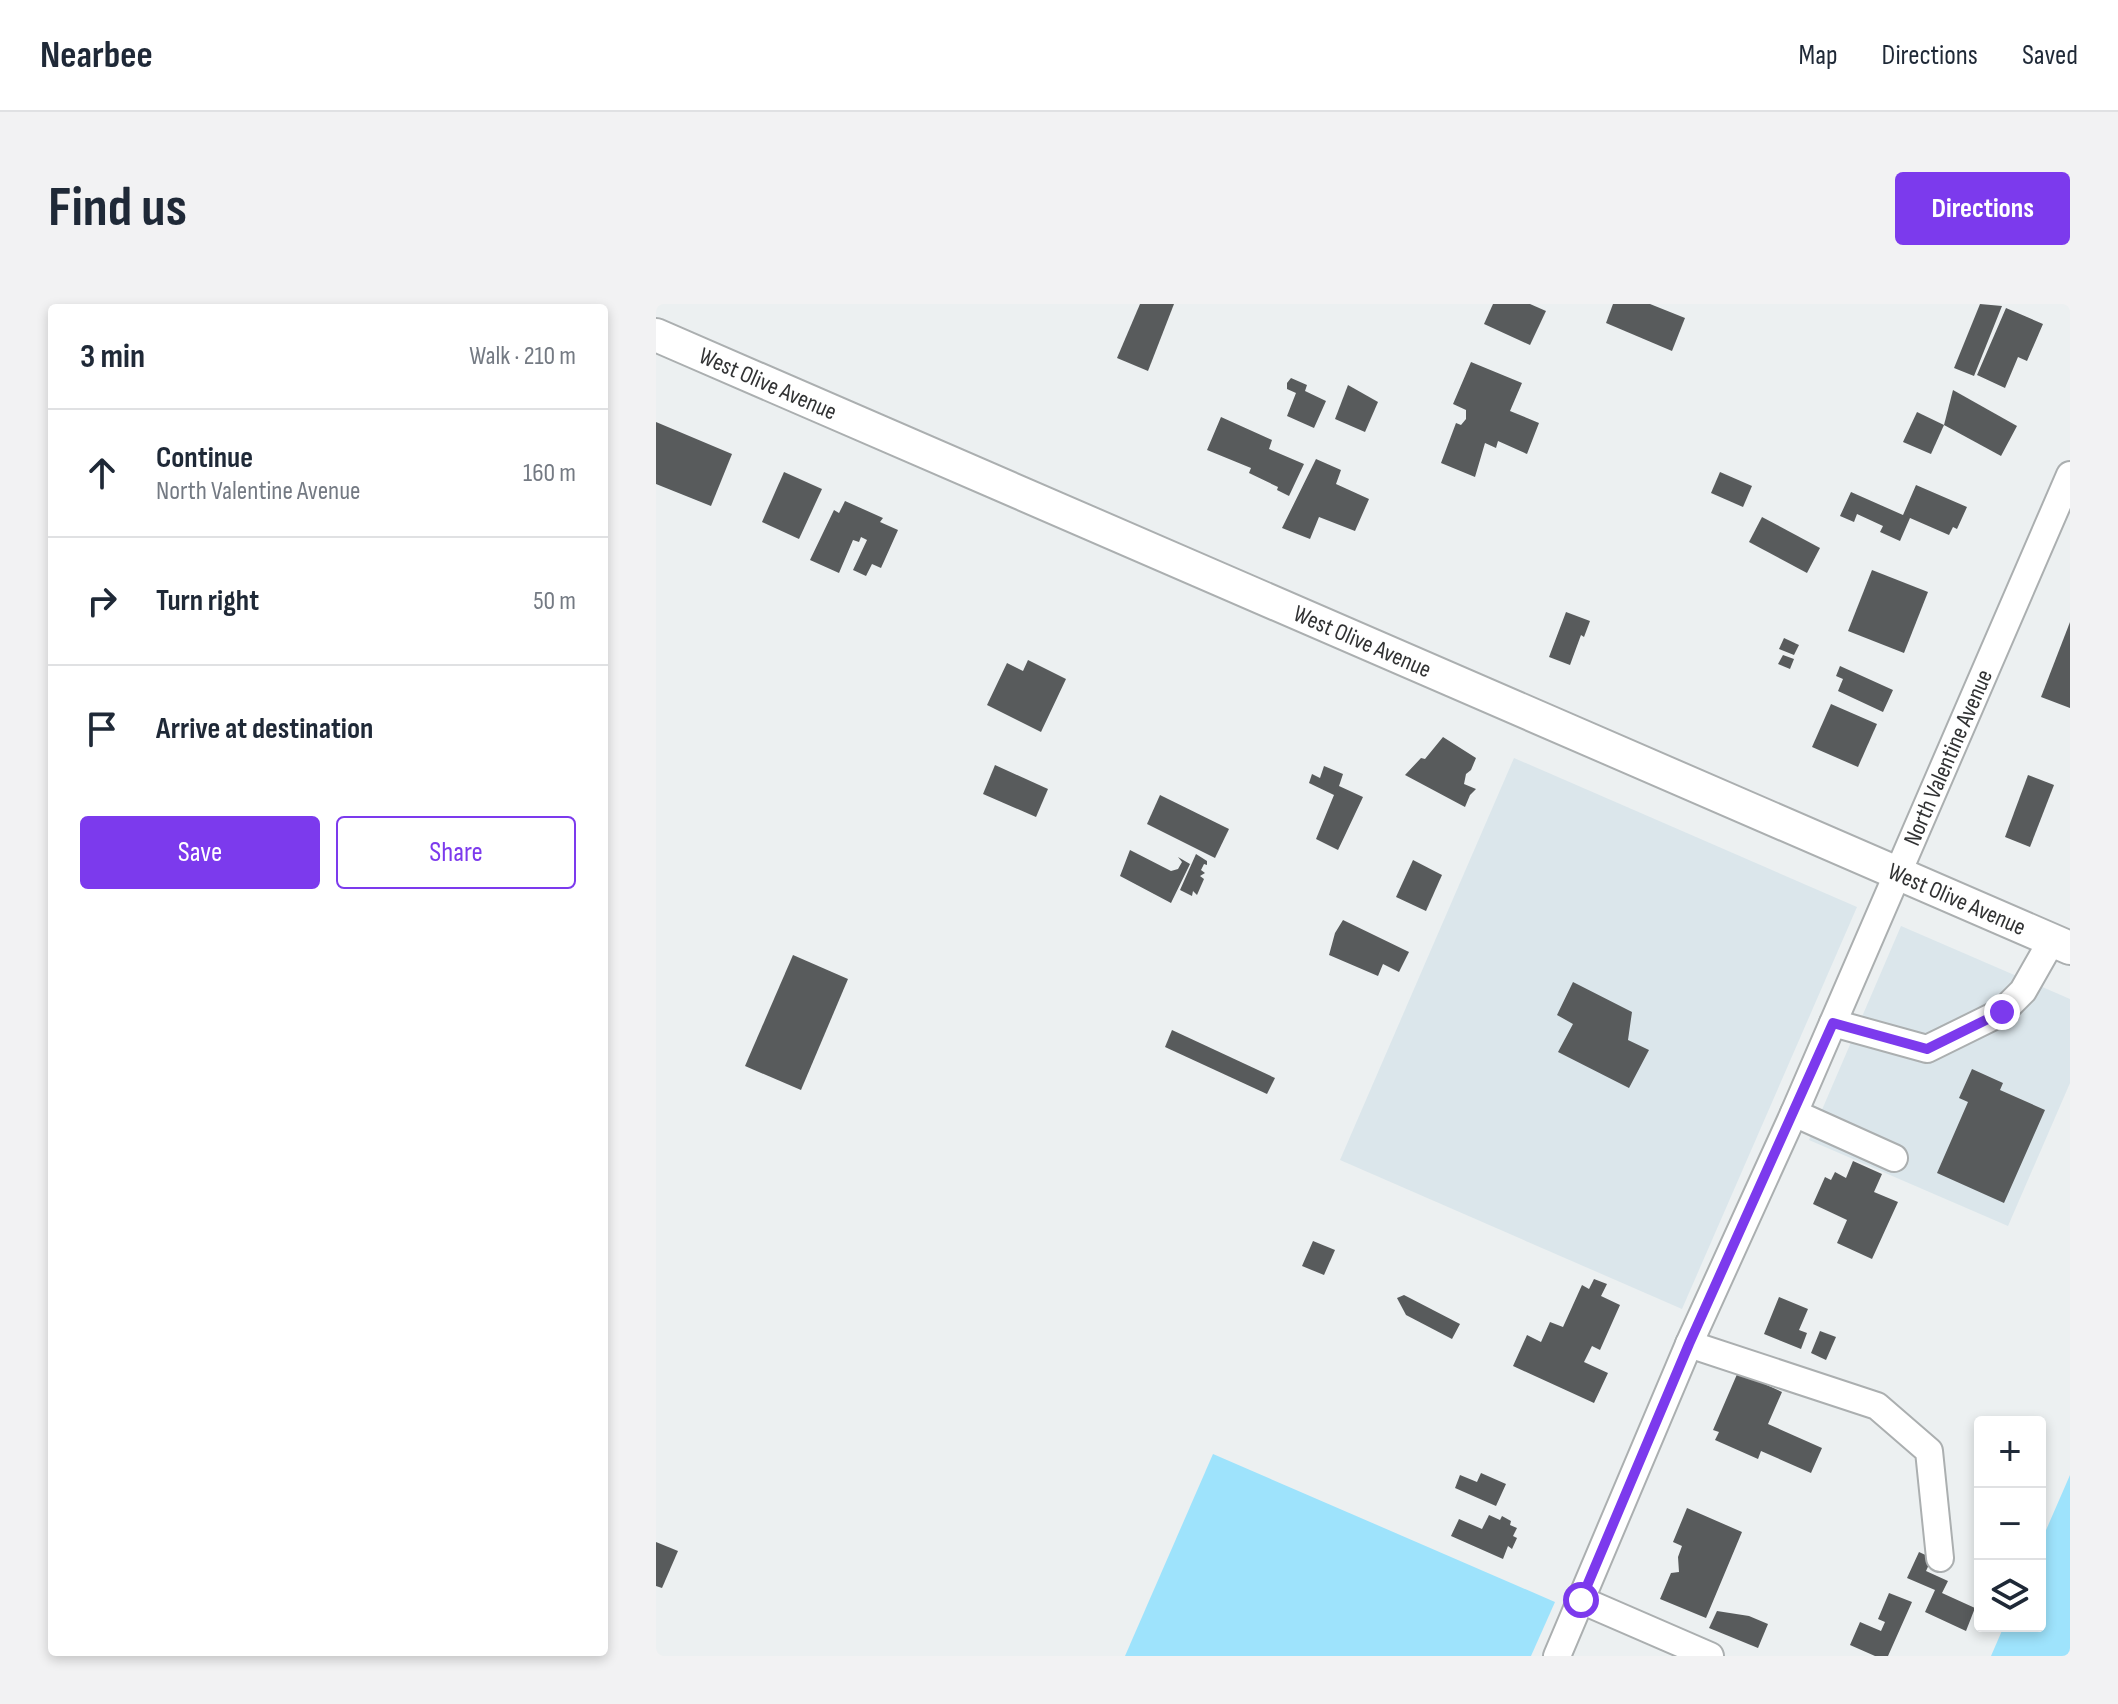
<!DOCTYPE html>
<html lang="en">
<head>
<meta charset="utf-8">
<style>
	body { margin:0; font-family:"Sofia Sans Condensed",sans-serif; background:#f2f2f3; color:#1f2937 }
	.controls { position:absolute; right:24px; bottom:24px; display:grid; overflow:hidden; border-radius:8px; box-shadow:0 4px 12px #0003 }
	.controls button { width:72px; height:72px; display:grid; place-items:center; padding:0; border:0; border-bottom:2px solid #e0e1e3; background:#fff; color:#1f2937; font:40px sans-serif }
	.stop { position:absolute; width:24px; height:24px; margin:-18px; border:6px solid #7c3aed; border-radius:50%; background:#fff }
	.stop.end { background:#7c3aed; border-color:#fff; box-shadow:0 2px 8px #0008 }
	.list { margin:0; padding:0; list-style:none }
	h2 { display:flex; justify-content:space-between; align-items:center; height:104px; margin:0; padding:0 32px; font-size:34px }
	h2 small { font-size:26px; font-weight:400; color:#747a83 }
	.list li { display:grid; grid-template-columns:52px 1fr auto; gap:24px; align-items:center; box-sizing:border-box; height:128px; padding:0 32px; border-top:2px solid #e0e1e3 }
	.list b { display:block; font-size:30px; white-space:nowrap }
	.list p { margin:0; font-size:26px; white-space:nowrap; color:#747a83 }
	.list em { font-size:26px; font-style:normal; color:#747a83 }
	.actions { display:flex; gap:16px; padding:24px 32px }
	.actions a { flex:1; padding:18px 0; border:2px solid #7c3aed; border-radius:8px; text-align:center; font-size:28px; color:#7c3aed }
	.actions .main { background:#7c3aed; color:#fff }
	.icon { flex:none; width:44px; height:44px; fill:none; stroke:currentColor; stroke-width:2; stroke-linecap:round; stroke-linejoin:round }
	.map { position:relative; flex:none; width:1414px; height:1352px; overflow:hidden; border-radius:8px }
	header { display:flex; align-items:center; gap:48px; box-sizing:border-box; height:112px; padding:0 40px; background:#fff; border-bottom:2px solid #e0e1e3 }
	header strong { font-size:38px }
	nav { display:flex; gap:44px; margin-inline-start:auto; font-size:28px }
	.intro { display:flex; align-items:center; justify-content:space-between; box-sizing:border-box; height:192px; padding:0 48px }
	h1 { margin:0; font-size:56px }
	.button { padding:20px 36px; border-radius:8px; background:#7c3aed; color:#fff; font-size:28px; font-weight:700 }
	main { display:flex; gap:48px; padding:0 48px }
	aside { flex:1; background:#fff; border-radius:8px; box-shadow:0 4px 12px #0003 }
	.map>svg:first-child { display:block }
	.built { fill:#dbe6eb }
	.green { fill:#9ee3fc }
	.building { fill:#585b5c }
	.lines { fill:none; stroke-linecap:round; stroke-linejoin:round }
	.minor-casing { stroke:#abafb0; stroke-width:30 }
	.major-casing { stroke:#abafb0; stroke-width:36 }
	.minor { stroke:#fff; stroke-width:26 }
	.major { stroke:#fff; stroke-width:32 }
	.route { stroke:#7c3aed; stroke-width:10 }
	.labels { text-anchor:middle; stroke-width:8; stroke-linejoin:round; paint-order:stroke }
	.street-label { font-size:24px; fill:#313233; stroke:#f9fdfe }
</style>
</head>
<body>
<header>
<strong>Nearbee</strong>
<nav><a>Map</a><a>Directions</a><a>Saved</a></nav>
</header>
<div class="intro"><h1>Find us</h1><a class="button">Directions</a></div>
<main>
<aside>
<h2>3 min<small>Walk · 210 m</small></h2>
<ul class="list">
<li><svg class="icon" aria-label="ahead" viewBox="0 0 24 24"><path d="M12 20V5M6 11l6-6 6 6"/></svg><div><b>Continue</b><p>North Valentine Avenue</p></div><em>160 m</em></li>
<li><svg class="icon" aria-label="right" viewBox="0 0 24 24"><path d="M7 20v-9h11M14 6l5 5-5 5"/></svg><div><b>Turn right</b></div><em>50 m</em></li>
<li><svg class="icon" aria-label="arrive" viewBox="0 0 24 24"><path d="M6 21V4h12l-3 4 3 4H6"/></svg><div><b>Arrive at destination</b></div></li>
</ul>
<div class="actions"><a class="main">Save</a><a>Share</a></div>
</aside>
<div class="map">
<svg width="1414" height="1352" viewBox="0 0 1414 1352">
	<rect width="100%" height="100%" fill="#ecf0f1"/>
	<g class="built">
		<polygon points="858,454 1201,603 1026,1005 684,856"/>
		<polygon points="1245,622 1414,695 1414,779 1352,922 1153,836"/>
	</g>
	<g class="green">
		<polygon points="557,1150 899,1298 875,1352 469,1352"/>
		<polygon points="1414,1171 1414,1352 1335,1352 1348,1322 1384,1322 1384,1240"/>
	</g>
	<g class="building">
		<polygon points="484,0 518,0 492,67 461,54"/>
		<polygon points="837,0 874,0 890,7 874,41 828,20"/>
		<polygon points="957,0 994,0 1029,14 1016,47 950,19"/>
		<polygon points="1324,0 1346,2 1318,72 1298,64"/>
		<polygon points="1350,4 1387,20 1371,57 1362,53 1349,84 1321,71"/>
		<polygon points="815,58 866,79 854,107 883,119 871,150 842,137 840,144 829,139 819,173 785,159 800,119 805,121 810,115 810,106 797,100"/>
		<polygon points="635,74 651,81 649,87 670,97 658,124 631,112 640,89 631,85 631,79"/>
		<polygon points="692,81 722,98 709,128 679,115"/>
		<polygon points="1297,86 1361,122 1345,152 1288,121"/>
		<polygon points="1261,108 1288,121 1275,150 1247,138"/>
		<polygon points="565,113 616,136 613,145 648,160 633,192 621,186 622,183 593,169 595,164 551,146"/>
		<polygon points="0,118 76,150 55,202 0,180"/>
		<polygon points="660,155 685,166 680,180 713,195 699,227 663,213 654,235 626,224"/>
		<polygon points="128,168 166,185 143,235 106,218"/>
		<polygon points="1064,168 1096,182 1087,203 1055,189"/>
		<polygon points="1260,181 1311,203 1301,225 1297,223 1293,231 1254,214 1244,237 1224,228 1227,222 1201,210 1198,218 1184,212 1195,188 1247,211"/>
		<polygon points="189,197 227,214 224,218 242,226 225,264 216,260 210,272 197,266 211,236 205,233 203,238 197,236 183,269 154,256 178,206 183,209"/>
		<polygon points="1106,213 1164,244 1151,269 1093,238"/>
		<polygon points="1216,266 1272,288 1248,349 1192,327"/>
		<polygon points="910,308 934,317 928,333 925,331 914,361 893,353"/>
		<polygon points="1414,318 1414,404 1385,393"/>
		<polygon points="1128,334 1143,341 1138,351 1123,345"/>
		<polygon points="1127,351 1138,355 1134,365 1122,360"/>
		<polygon points="372,356 410,375 385,428 331,401 351,359 367,367"/>
		<polygon points="1184,362 1237,386 1227,408 1182,387 1187,375 1180,372"/>
		<polygon points="1175,400 1221,420 1202,463 1156,443"/>
		<polygon points="787,433 820,454 815,466 810,470 808,480 820,485 814,491 809,503 749,471 765,454 769,455"/>
		<polygon points="339,461 392,485 380,513 327,490"/>
		<polygon points="668,462 687,470 683,482 707,493 682,546 660,535 678,491 653,479 656,470 664,474"/>
		<polygon points="1372,471 1398,481 1374,543 1349,533"/>
		<polygon points="504,491 573,525 559,554 491,520"/>
		<polygon points="474,546 515,567 522,565 526,558 522,553 534,560 515,599 464,572"/>
		<polygon points="540,550 551,557 551,561 548,560 545,566 549,569 544,572 548,575 541,591 537,587 536,592 524,586"/>
		<polygon points="757,556 786,571 770,607 740,593"/>
		<polygon points="687,616 753,648 743,668 727,660 722,672 673,651 679,629"/>
		<polygon points="137,651 192,675 145,786 89,762"/>
		<polygon points="917,678 976,708 972,736 993,746 973,784 902,748 917,720 901,711"/>
		<polygon points="516,726 619,774 611,790 509,743"/>
		<polygon points="1316,765 1347,779 1344,786 1389,806 1348,899 1281,869 1312,798 1303,794"/>
		<polygon points="1197,857 1226,870 1218,888 1242,898 1216,955 1181,939 1191,916 1157,900 1169,873 1175,876 1179,868 1190,874"/>
		<polygon points="657,937 679,946 668,971 646,962"/>
		<polygon points="938,975 951,980 945,992 964,1001 944,1046 936,1042 928,1058 952,1069 938,1099 857,1062 871,1031 885,1038 894,1018 907,1023 926,981 933,985"/>
		<polygon points="748,991 804,1020 796,1035 750,1011 741,994"/>
		<polygon points="1123,993 1152,1005 1143,1026 1151,1029 1145,1045 1108,1030"/>
		<polygon points="1164,1027 1180,1033 1170,1056 1155,1049"/>
		<polygon points="1082,1068 1126,1088 1112,1120 1166,1144 1155,1169 1105,1147 1102,1155 1059,1136 1063,1128 1057,1126"/>
		<polygon points="825,1169 850,1180 840,1202 799,1184 804,1171 821,1178"/>
		<polygon points="1031,1204 1086,1228 1050,1314 1004,1295 1015,1269 1023,1268 1022,1253 1026,1242 1017,1238"/>
		<polygon points="833,1211 844,1216 846,1212 855,1217 854,1221 861,1224 857,1232 861,1234 856,1245 852,1242 847,1255 795,1232 803,1215 826,1225"/>
		<polygon points="0,1238 22,1247 6,1284 0,1282"/>
		<polygon points="1263,1248 1276,1254 1270,1267 1292,1277 1286,1289 1319,1304 1310,1327 1269,1308 1279,1286 1251,1274"/>
		<polygon points="1233,1289 1256,1298 1232,1352 1219,1352 1194,1341 1204,1318 1225,1327 1229,1318 1222,1315"/>
		<polygon points="1061,1307 1093,1312 1112,1320 1102,1344 1053,1324"/>
	</g>
	<g class="lines">
		<defs>
			<g id="minor">
				<polyline points="1177,719 1271,745 1346,708 1367,687 1396,636"/>
				<polyline points="1138,809 1238,854"/>
				<polyline points="1033,1040 1221,1102 1273,1147 1284,1254"/>
				<polyline points="925,1296 1054,1352"/>
				<path id="s1" d="M901,1352L1033,1040L1138,809L1414,171"/>
			</g>
			<g id="major">
				<path id="s2" d="M0,31L1414,644"/>
			</g>
		</defs>
		<use href="#minor" class="minor-casing"/>
		<use href="#major" class="major-casing"/>
		<use href="#minor" class="minor"/>
		<use href="#major" class="major"/>
	</g>
	<g class="lines">
		<polyline class="route" points="925,1296 1033,1040 1177,719 1271,745 1346,708"/>
	</g>
	<g class="labels">
		<g class="street-label">
			<text dy="8" stroke="none"><textPath href="#s2" startOffset="122">West Olive Avenue</textPath></text>
			<text dy="8" stroke="none"><textPath href="#s2" startOffset="770">West Olive Avenue</textPath></text>
			<text dy="8" stroke="none"><textPath href="#s1" startOffset="980">North Valentine Avenue</textPath></text>
			<text dy="8" stroke="none"><textPath href="#s2" startOffset="1418">West Olive Avenue</textPath></text>
		</g>
	</g>
</svg>
<div class="controls">
<button>+</button>
<button>−</button>
<button><svg class="icon" aria-label="layers" viewBox="0 0 24 24"><path d="M12 4l9 5-9 5-9-5zM3 14l9 5 9-5"/></svg></button>
</div>
<div class="stop" style="left:925px;top:1296px"></div>
<div class="stop end" style="left:1346px;top:708px"></div>
</div>
</main>
</body>
</html>
